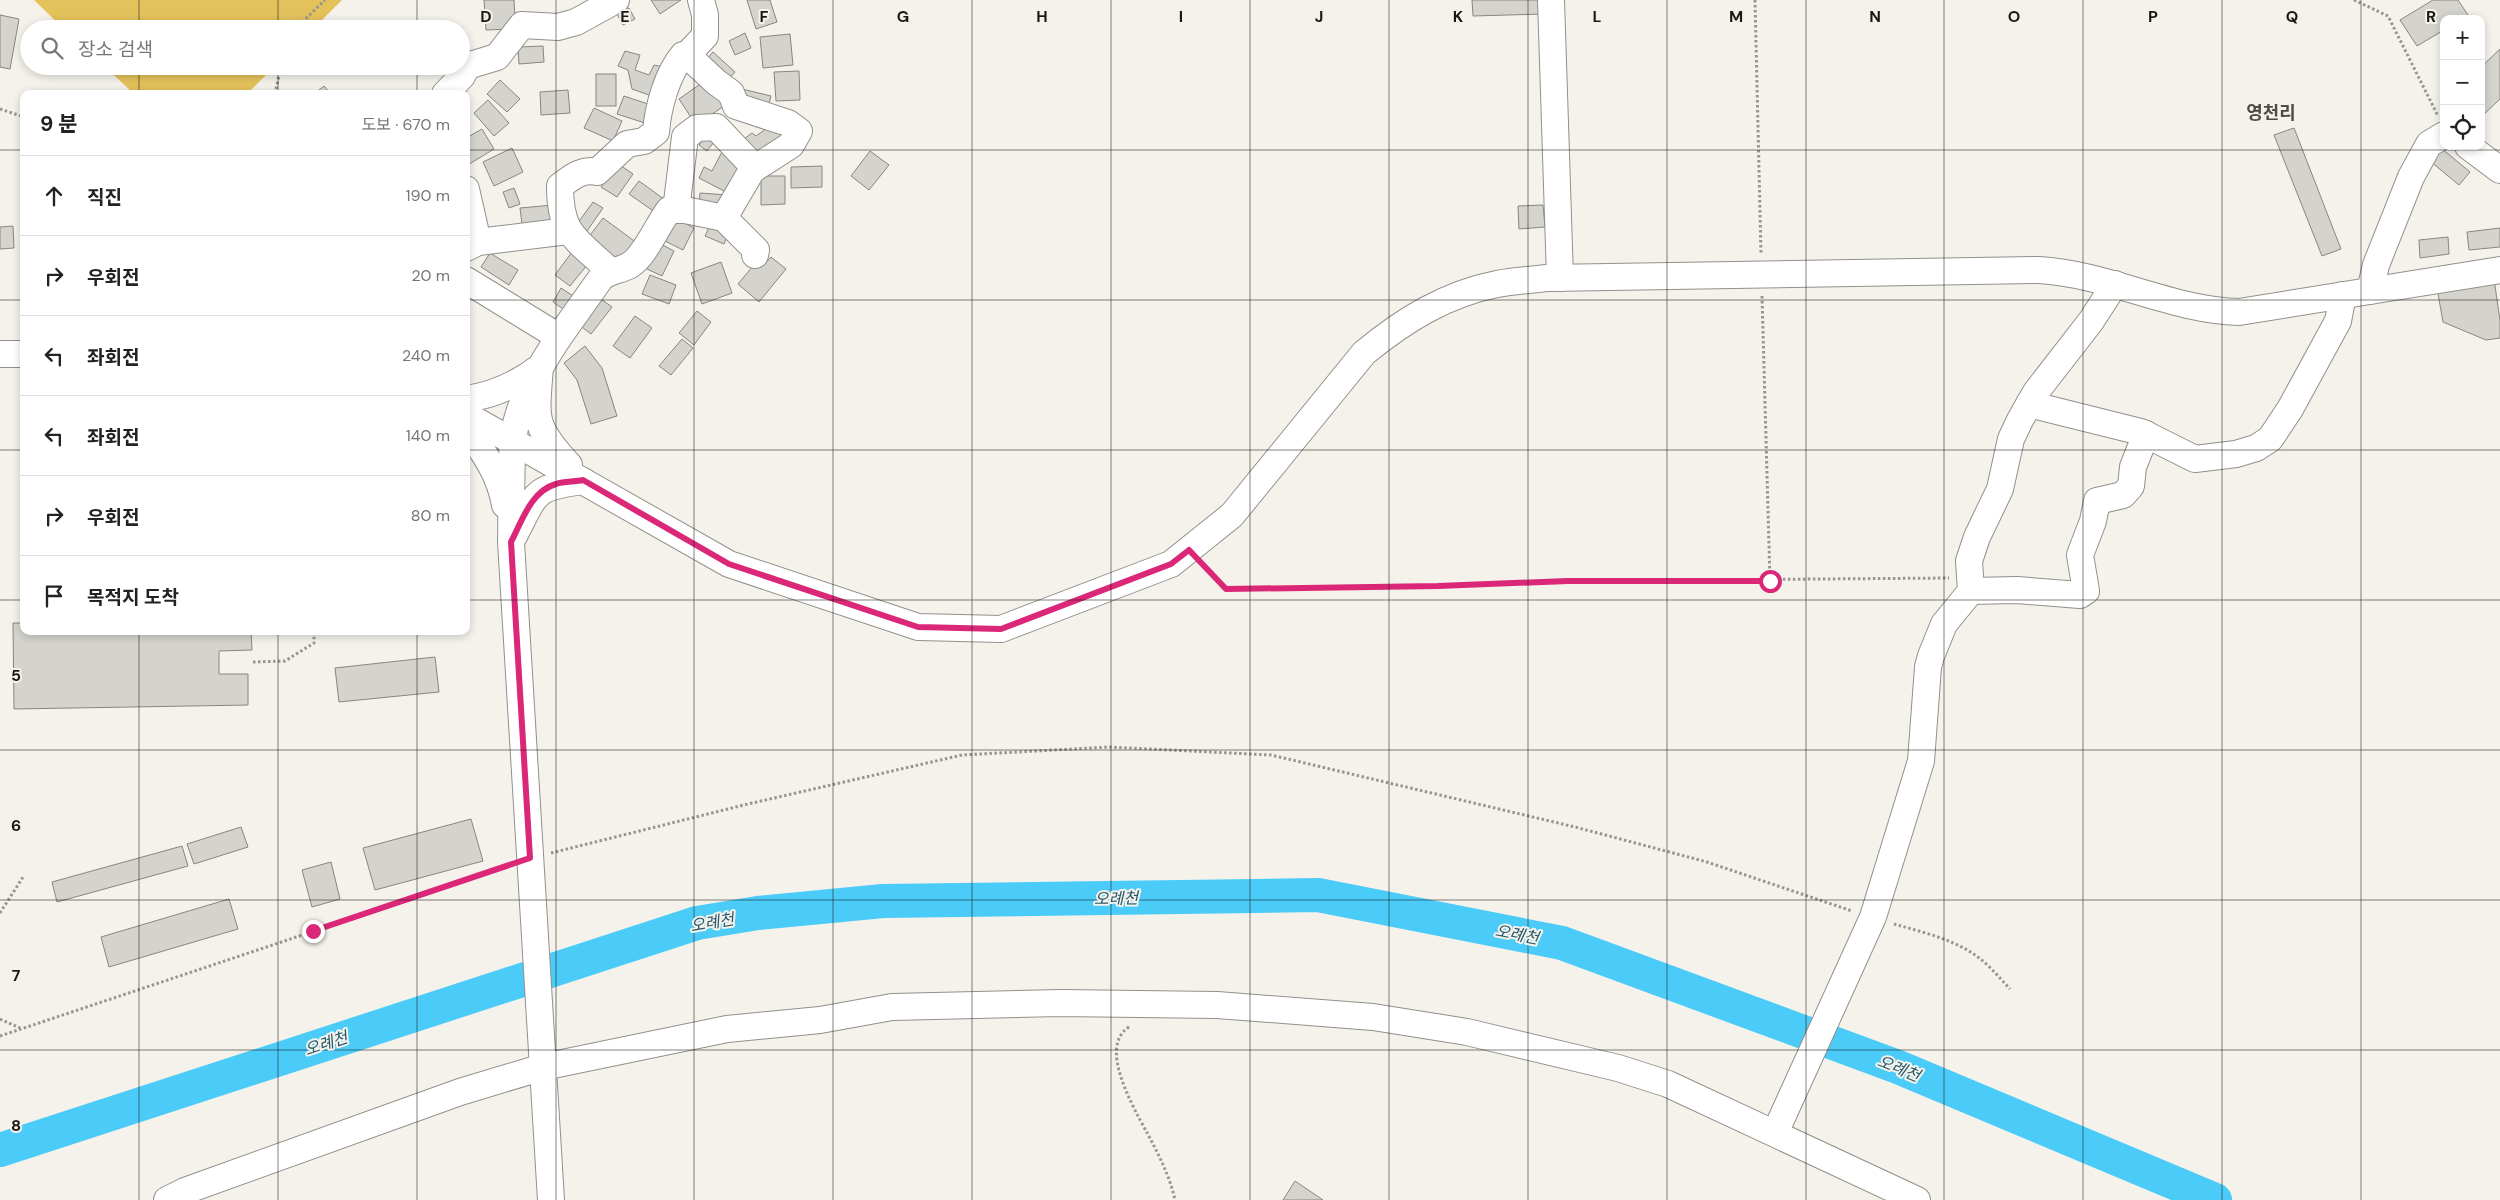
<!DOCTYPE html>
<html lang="ko">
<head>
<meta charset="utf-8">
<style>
	body { margin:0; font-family:"DM Sans","Noto Sans KR",sans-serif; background:#f6f6f6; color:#222 }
	.controls { position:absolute; right:15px; top:15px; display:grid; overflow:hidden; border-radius:10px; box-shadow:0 2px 8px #0003 }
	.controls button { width:45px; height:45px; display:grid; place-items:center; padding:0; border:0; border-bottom:1px solid #e0e0e0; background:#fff; color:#222; font:25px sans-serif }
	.stop { position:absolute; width:15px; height:15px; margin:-11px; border:4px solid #db2777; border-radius:50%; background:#fff }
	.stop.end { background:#db2777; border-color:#fff; box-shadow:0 1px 5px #0008 }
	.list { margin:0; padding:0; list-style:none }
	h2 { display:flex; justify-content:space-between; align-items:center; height:65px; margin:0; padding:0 20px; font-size:21px }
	h2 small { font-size:16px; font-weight:400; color:#767676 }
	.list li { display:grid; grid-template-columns:32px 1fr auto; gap:15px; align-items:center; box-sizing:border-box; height:80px; padding:0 20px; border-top:1px solid #e0e0e0 }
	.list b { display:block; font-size:19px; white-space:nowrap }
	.list em { font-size:16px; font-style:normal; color:#767676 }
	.icon { flex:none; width:28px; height:28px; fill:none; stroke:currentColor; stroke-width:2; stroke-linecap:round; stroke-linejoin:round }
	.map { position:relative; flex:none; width:2500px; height:1200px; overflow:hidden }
	.search { position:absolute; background:#fff; box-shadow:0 2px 8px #0003; left:20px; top:20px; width:450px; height:55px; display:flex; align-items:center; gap:12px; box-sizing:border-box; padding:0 18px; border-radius:28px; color:#767676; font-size:19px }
	.panel { position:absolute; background:#fff; box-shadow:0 2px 8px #0003; left:20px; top:90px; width:450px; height:545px; border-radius:10px }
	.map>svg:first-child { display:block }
	.forest { fill:#e3c15b }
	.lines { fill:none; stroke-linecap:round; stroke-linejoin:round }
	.river { stroke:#4bcbf8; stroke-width:34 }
	.building { fill:#d5d3cd; stroke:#888681 }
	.minor-casing { stroke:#92908a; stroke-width:28 }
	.path { stroke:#969590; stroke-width:3; stroke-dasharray:2.5 2.5; stroke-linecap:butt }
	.minor { stroke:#fff; stroke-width:26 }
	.route { stroke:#db2777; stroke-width:6 }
	.grid { fill:none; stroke:#1a1917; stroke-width:1; stroke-opacity:0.55 }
	.labels { text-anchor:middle; stroke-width:4; stroke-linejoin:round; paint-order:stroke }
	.water-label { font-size:16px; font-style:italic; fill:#24576a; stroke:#f4f2eb }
	.quarter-label { font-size:18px; font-weight:bold; fill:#4d4b46; stroke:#f4f2eb }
	.grid-label { font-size:16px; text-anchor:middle; font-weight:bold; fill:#1a1917; stroke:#f4f2eb; stroke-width:4; stroke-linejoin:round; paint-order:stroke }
</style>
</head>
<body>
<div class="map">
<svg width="2500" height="1200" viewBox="0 0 2500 1200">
	<rect width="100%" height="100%" fill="#f4f2eb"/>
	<g class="forest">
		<polygon points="34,0 342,0 313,29 64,29"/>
		<polygon points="104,66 275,66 247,94 155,94 131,91"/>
	</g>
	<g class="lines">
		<polyline class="river" points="0,1150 697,923 758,913 883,901 1318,895 1562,943 1898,1067 2215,1200"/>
	</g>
	<g class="building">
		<polygon points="484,0 514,0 515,17 511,17 511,29 486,30"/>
		<polygon points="651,0 681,0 660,14"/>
		<polygon points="747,0 770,0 777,22 756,29"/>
		<polygon points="1472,0 1544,0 1544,14 1473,16"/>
		<polygon points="2433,0 2458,0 2468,15 2461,19 2444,19 2444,30 2417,46 2400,20"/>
		<polygon points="629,8 635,19 623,25 617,14"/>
		<polygon points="0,15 19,19 10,69 0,67"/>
		<polygon points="745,33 751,48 735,55 729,41"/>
		<polygon points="790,34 793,65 763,68 760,37"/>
		<polygon points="543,46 544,62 519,64 518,47"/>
		<polygon points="2500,49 2500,99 2481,117 2481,67"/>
		<polygon points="625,51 640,55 635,70 649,75 654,65 668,68 652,96 632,89 628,70 618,66"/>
		<polygon points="713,52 735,72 725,83 703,63"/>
		<polygon points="799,71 800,100 776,101 774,72"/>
		<rect x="596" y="74" width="20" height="32"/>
		<polygon points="500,80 520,99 507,112 487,94"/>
		<polygon points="706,80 724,106 696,125 679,99"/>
		<polygon points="324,86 331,94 314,94"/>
		<polygon points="742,89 771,96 768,108 739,101"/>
		<polygon points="568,90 570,113 541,115 540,92"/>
		<polygon points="624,96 651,105 645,123 617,114"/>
		<polygon points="488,100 509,123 494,136 474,113"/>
		<polygon points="594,108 622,121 613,141 584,128"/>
		<polygon points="773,124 786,141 756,164 740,142 752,133 756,136"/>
		<polygon points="2294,128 2341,249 2322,256 2274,135"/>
		<polygon points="482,129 494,149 466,166 466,138"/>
		<polygon points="709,132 717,138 707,151 699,145"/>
		<polygon points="512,148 523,172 494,186 483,162"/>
		<polygon points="2441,148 2470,172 2459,185 2430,161"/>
		<polygon points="870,151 889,165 869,190 851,176"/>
		<polygon points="722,152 742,163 726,192 699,178 704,167 712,171"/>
		<polygon points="617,163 633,174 617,197 601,187"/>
		<polygon points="822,166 822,187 791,188 791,167"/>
		<polygon points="761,176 785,176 785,204 761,205"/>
		<polygon points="639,181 668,202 659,215 629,194"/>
		<polygon points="514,188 520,204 509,208 503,192"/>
		<polygon points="700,193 727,195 726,208 699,207"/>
		<polygon points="593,202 603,208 587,231 577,224"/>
		<polygon points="553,205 556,229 523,232 520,208"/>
		<polygon points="1543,205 1545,227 1519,229 1518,206"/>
		<polygon points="671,216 694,228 683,250 659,238"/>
		<polygon points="603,218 637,243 623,263 588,238"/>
		<polygon points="712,221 730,229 724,244 705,236"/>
		<polygon points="13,226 14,248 0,249 0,227"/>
		<polygon points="2500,228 2500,247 2469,250 2467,232"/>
		<polygon points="2448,237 2449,254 2420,258 2419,240"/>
		<polygon points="657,242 674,251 662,276 645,268"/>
		<polygon points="572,252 588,264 570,286 555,275"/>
		<polygon points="490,253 518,270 509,285 481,267"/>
		<polygon points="771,257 786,269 759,302 738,284 758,260 764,265"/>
		<polygon points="721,262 732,293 702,304 691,273"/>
		<polygon points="650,275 676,285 669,304 642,294"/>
		<polygon points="2494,279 2500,320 2500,338 2486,340 2443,322 2437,288"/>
		<polygon points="561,288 578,299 569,313 553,302"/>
		<polygon points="598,297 612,307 591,334 578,324"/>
		<polygon points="697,311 711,322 694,345 679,333"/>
		<polygon points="635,316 652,328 630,358 613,346"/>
		<polygon points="682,339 693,348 671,375 659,366"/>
		<polygon points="585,346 602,368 617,416 591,424 577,380 564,363"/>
		<polygon points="13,623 24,623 24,631 251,631 252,650 219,651 219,674 248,674 248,705 14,709"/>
		<polygon points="435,657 439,692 339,702 335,668"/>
		<polygon points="471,819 483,861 375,890 363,848"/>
		<polygon points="241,827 248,847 194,864 187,844"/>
		<polygon points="182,846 188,866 57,902 52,882"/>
		<polygon points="331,862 340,899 312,907 302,870"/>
		<polygon points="229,899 238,929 109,967 101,937"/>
		<polygon points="1295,1181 1323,1200 1283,1200"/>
	</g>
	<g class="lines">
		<defs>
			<g id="minor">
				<polyline points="1551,0 1560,278"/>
				<polyline points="687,55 705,36 705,15 701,0"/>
				<polyline points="445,94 462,76 467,66 497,57 522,25 558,27 576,22 616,0"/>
				<polyline points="2468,146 2500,170"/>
				<polyline points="466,189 478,242"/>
				<polyline points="676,210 685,137 697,128 716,127 755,168"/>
				<polyline points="466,248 478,242 568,231"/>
				<path d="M610,271C577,239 560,236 560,186C571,178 582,168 597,172L627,144L644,141L656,132C658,107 667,74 683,55H687L716,82L731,93L736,106L788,123L799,131L791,145L752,170L724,218"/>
				<path d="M466,280L559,337C539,368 516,404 513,442C510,475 512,509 511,542L551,1200"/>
				<polyline points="2370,291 2376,265 2411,177 2429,144 2444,135"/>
				<path d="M559,337L601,278C610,270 620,271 630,265C645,256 658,224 669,210H685L724,218L756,250L755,255"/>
				<polyline points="0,354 24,354"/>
				<path d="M466,399C495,395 518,384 540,367C536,419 532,425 569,465"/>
				<polyline points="2029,404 2141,432 2195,459 2236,454 2256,448 2270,439 2290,409 2338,321 2343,295"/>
				<path d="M466,415L729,564L918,627L1001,629L1171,564L1232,515L1364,353C1404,320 1446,294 1497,284C1513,281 1530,280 1547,278L2039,270C2108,274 2170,310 2239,312L2500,270"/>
				<path d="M466,428C484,452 500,475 505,505"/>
				<path d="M514,536C537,492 532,488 583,481"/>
				<polyline points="1971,591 2017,590 2080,595 2086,591 2080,555 2093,521 2097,501 2123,495 2131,486 2133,467 2146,434"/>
				<polyline points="1775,1133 1873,917 1921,761 1928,667 1931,656 1944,624 1971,591 1969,561 1977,537 2000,489 2011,439 2020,420 2036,392 2091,321 2115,284"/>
				<polyline points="167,1200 185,1191 460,1092 543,1067 727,1029 820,1020 892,1007 1061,1003 1217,1005 1373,1017 1467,1032 1618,1068 1668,1084 1917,1200"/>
			</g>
		</defs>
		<use href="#minor" class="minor-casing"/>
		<g class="path">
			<polyline points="1755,0 1761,254"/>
			<polyline points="2354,0 2388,16 2438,116"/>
			<polyline points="295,29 325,0"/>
			<polyline points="275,94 281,66"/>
			<polyline points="0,109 24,117"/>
			<polyline points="1762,296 1770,581"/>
			<polyline points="1204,564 1227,589 1438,587 1568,581 1949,578"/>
			<polyline points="253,662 285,661 314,643 314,631"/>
			<polyline points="551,853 748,804 962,755 1109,747 1271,755 1575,827 1707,862 1852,911"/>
			<polyline points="0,913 23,877"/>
			<path d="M1894,924C1918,931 1945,937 1967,950C1984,959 1997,975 2010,989"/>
			<polyline points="0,1019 20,1028"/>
			<path d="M1129,1027C1094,1049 1142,1121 1154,1146C1163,1164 1171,1181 1175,1200"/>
			<polyline points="0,1036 509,866"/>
		</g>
		<use href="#minor" class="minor"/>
	</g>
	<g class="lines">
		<path class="route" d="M313,931L530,858L511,542C522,521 531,491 556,484C564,481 574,482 583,480L729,564L918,627L1001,629L1171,564L1189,550L1226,589L1438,586L1568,581H1770"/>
	</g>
	<path class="grid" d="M139,0V29M278,0V29M417,0V29M556,0V1200M694,0V1200M833,0V1200M972,0V1200M1111,0V1200M1250,0V1200M1389,0V1200M1528,0V1200M1667,0V1200M1806,0V1200M1944,0V1200M2083,0V1200M2222,0V1200M2361,0V1200M139,66V94M278,66V94M417,66V94M0,150H24M466,150H2500M0,300H24M466,300H2500M0,450H24M466,450H2500M0,600H24M466,600H2500M139,631V1200M278,631V1200M417,631V1200M0,750H2500M0,900H2500M0,1050H2500"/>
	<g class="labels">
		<g class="water-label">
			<text transform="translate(1116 898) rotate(-1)" y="6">오례천</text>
			<text transform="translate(712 922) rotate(-10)" y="6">오례천</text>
			<text transform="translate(1517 934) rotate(11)" y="6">오례천</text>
			<text transform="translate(326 1043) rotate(-18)" y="6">오례천</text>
			<text transform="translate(1899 1068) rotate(22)" y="6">오례천</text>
		</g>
		<g class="quarter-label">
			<text x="2271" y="119">영천리</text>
		</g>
	</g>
	<g class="grid-label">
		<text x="486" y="22">D</text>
		<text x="625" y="22">E</text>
		<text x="764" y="22">F</text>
		<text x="903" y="22">G</text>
		<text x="1042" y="22">H</text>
		<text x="1181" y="22">I</text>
		<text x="1319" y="22">J</text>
		<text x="1458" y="22">K</text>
		<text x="1597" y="22">L</text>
		<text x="1736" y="22">M</text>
		<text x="1875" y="22">N</text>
		<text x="2014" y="22">O</text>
		<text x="2153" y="22">P</text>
		<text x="2292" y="22">Q</text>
		<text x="2431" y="22">R</text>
		<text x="16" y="681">5</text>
		<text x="16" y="831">6</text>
		<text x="16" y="981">7</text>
		<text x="16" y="1131">8</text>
	</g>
</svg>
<div class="controls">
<button>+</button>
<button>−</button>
<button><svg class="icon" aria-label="locate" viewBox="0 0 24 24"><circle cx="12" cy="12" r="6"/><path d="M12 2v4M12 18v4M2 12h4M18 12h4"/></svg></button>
</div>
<div class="stop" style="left:1770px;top:581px"></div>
<div class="stop end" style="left:313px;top:931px"></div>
<div class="search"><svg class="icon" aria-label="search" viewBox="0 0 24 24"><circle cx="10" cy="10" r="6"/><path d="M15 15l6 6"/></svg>장소 검색</div>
<section class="panel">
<h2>9 분<small>도보 · 670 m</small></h2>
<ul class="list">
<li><svg class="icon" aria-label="ahead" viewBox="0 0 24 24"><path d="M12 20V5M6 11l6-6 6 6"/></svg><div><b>직진</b></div><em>190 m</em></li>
<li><svg class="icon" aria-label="right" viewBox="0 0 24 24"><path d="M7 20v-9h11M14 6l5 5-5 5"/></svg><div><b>우회전</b></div><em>20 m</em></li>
<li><svg class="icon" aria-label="left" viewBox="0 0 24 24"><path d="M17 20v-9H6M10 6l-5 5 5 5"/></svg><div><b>좌회전</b></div><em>240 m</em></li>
<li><svg class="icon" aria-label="left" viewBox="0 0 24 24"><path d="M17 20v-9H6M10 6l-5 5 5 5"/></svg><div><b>좌회전</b></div><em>140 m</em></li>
<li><svg class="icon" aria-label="right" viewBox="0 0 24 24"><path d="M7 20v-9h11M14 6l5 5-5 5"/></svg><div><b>우회전</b></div><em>80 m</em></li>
<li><svg class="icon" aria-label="arrive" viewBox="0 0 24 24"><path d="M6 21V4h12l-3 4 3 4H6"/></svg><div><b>목적지 도착</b></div></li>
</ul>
</section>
</div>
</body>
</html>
